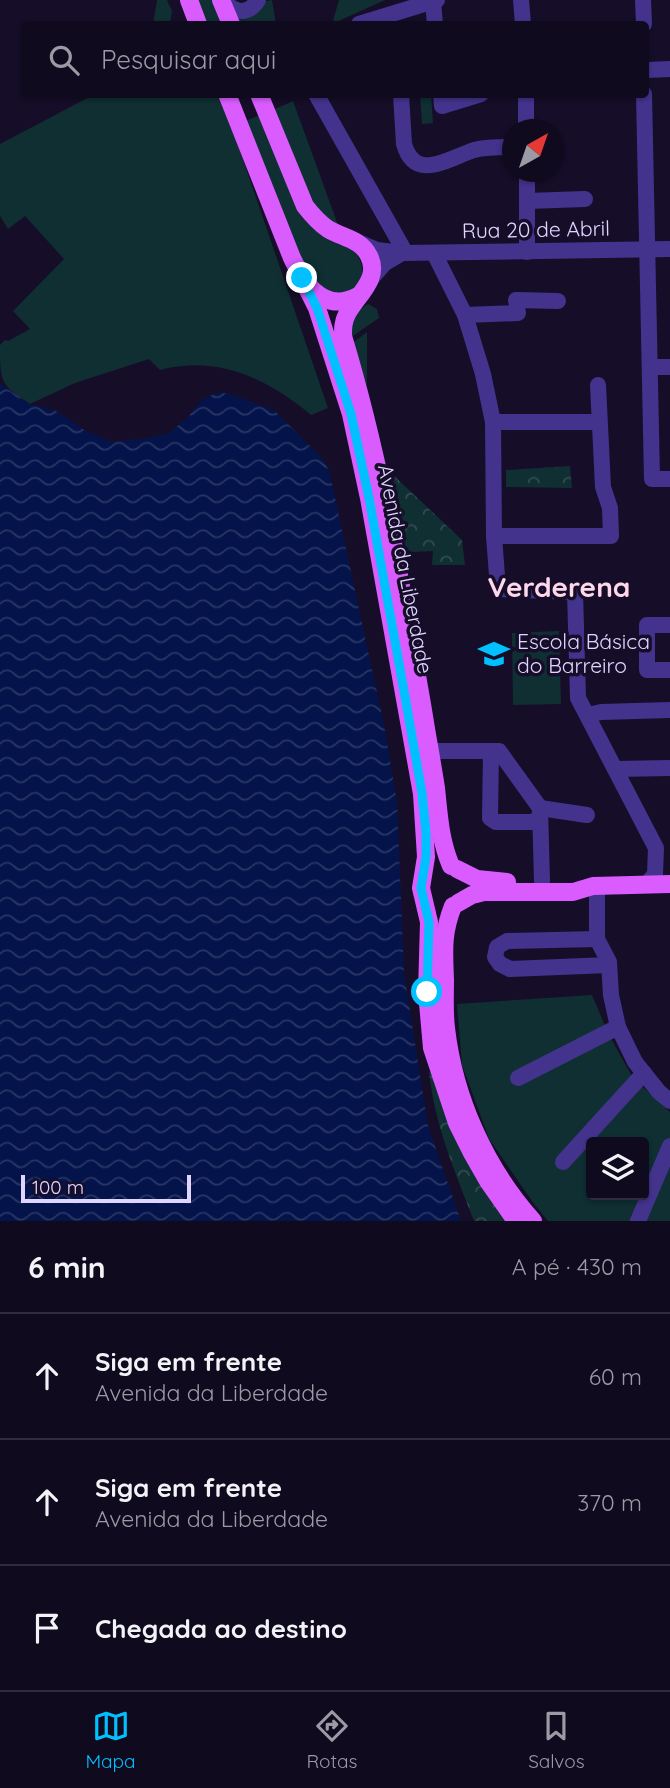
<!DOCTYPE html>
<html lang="pt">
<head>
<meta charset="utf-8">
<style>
	body { margin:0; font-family:Quicksand,sans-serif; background:#191328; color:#f1f3f6 }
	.controls { position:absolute; right:21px; bottom:21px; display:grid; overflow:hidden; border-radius:7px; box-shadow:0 2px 5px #0004 }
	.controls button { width:63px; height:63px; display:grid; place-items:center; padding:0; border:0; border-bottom:2px solid #302b3d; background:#100a1f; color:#f1f3f6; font:35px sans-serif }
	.compass { position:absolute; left:502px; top:119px; width:63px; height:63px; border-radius:50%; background:#100a1f; box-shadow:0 2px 5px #0004; rotate:40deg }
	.scale { position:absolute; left:21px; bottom:18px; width:170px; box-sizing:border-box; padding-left:7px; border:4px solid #e0d5ff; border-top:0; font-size:19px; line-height:24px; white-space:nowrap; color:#e0d5ff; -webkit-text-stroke:5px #160d29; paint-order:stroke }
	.stop { position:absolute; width:21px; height:21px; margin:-16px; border:5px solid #01c0ff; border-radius:50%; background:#fff }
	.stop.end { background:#01c0ff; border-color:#fff; box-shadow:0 2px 7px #0008 }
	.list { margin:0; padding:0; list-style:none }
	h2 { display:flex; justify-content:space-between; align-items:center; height:91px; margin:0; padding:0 28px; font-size:30px }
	h2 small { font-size:23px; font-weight:400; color:#9c9aa4 }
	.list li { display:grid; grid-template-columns:46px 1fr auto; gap:21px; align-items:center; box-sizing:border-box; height:126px; padding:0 28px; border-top:2px solid #302b3d }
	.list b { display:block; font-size:26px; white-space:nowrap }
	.list p { margin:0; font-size:23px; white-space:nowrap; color:#9c9aa4 }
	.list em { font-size:23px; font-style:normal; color:#9c9aa4 }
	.icon { flex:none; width:38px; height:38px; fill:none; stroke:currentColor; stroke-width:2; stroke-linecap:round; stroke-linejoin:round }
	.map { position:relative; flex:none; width:670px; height:1221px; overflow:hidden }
	.search { position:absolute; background:#100a1f; box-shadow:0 2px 5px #0004; left:21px; right:21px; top:21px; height:77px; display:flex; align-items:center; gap:18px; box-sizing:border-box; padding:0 24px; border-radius:7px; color:#9c9aa4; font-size:26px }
	.sheet { height:469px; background:#100a1f }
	nav { display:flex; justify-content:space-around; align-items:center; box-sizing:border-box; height:98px; border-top:2px solid #302b3d; background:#100a1f; font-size:19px; color:#9c9aa4 }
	nav a { display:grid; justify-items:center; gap:4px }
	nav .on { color:#01c0ff }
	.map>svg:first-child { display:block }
	.grass { fill:#0f2f33; fill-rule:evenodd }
	.forest { fill:url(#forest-crowns) }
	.water { fill:url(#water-waves) }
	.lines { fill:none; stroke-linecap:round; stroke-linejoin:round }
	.minor { stroke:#43338d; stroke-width:16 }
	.major { stroke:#da5cff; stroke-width:18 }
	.route { stroke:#01c0ff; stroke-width:9 }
	.labels { text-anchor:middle; stroke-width:7; stroke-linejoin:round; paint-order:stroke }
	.street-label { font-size:21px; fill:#e0d5ff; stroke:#160d29 }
	.poi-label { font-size:21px; fill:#e0d5ff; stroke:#160d29; text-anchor:start }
	.district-label { font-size:28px; font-weight:bold; fill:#ffd7ea; stroke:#160d29 }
</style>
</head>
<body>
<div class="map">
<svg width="670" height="1221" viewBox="0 0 670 1221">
	<defs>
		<pattern id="forest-crowns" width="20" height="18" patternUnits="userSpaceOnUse" patternTransform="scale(1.75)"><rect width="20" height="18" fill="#0f2f33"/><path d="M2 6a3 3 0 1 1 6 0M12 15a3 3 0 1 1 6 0" fill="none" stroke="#324c52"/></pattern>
		<pattern id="water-waves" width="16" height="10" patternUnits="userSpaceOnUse" patternTransform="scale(1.75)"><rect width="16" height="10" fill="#04144a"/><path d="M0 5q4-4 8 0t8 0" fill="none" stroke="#283565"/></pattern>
	</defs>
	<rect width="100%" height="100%" fill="#160d29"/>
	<g class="grass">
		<polygon points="157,0 167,0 172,11 170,24 153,24"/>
		<polygon points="196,0 214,0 224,24 206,24"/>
		<polygon points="272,0 276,24 238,24 236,15 262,2"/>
		<polygon points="339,0 385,0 332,24"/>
		<path d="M93,95H221L328,408L311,415C266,378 218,355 160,370L149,359L75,383L30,404C0,385 0,381 0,345L5,340L8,341L30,329L13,311L64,259L25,216L8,229L0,216V144Z"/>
		<polygon points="420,95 431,95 433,123 422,124"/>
		<polygon points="293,101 338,225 330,221 311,202 273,110"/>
		<path d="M260,115C277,147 294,178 312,210C316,218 321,232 328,238C339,248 356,245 361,263C368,288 348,293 329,294L311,277L304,265L245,121Z"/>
		<polygon points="368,304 377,309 379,318 350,338 349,333 356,312"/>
		<polygon points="367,332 367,386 351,344"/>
		<polygon points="559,631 561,704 513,705 512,633"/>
		<path d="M592,995L609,1035L633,1078L670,1112V1221H548L534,1204L489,1139L462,1065L457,1004ZM591,1142H644V1195H591Z"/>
	</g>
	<g class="forest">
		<polygon points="570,466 572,488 506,487 506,470"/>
		<polygon points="391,473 462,540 465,565 432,565 433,551 411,552 406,549"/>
		<path d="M429,1071L432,1073L509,1221H474C455,1172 434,1123 429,1071Z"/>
	</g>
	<polygon class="water" points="0,384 30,404 55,410 86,431 112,442 149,438 169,433 188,417 202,400 218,392 230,394 274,410 321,457 329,470 384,725 397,802 404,973 428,1126 461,1221 0,1221"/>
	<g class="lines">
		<g class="minor">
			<path d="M223,0C234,13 248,16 258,0"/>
			<polyline points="521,0 523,24"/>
			<polyline points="643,0 644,24"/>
			<polyline points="433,2 435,24"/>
			<polyline points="359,24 437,0"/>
			<polyline points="646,70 670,69"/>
			<polyline points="316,94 405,252"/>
			<path d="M401,94L404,144C415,183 449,158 474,150C486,147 499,147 512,147"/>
			<polyline points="441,94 442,106 481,94"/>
			<polyline points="644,94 652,479 670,479"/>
			<polyline points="526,130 526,94"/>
			<polyline points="527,172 527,252"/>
			<polyline points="527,201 585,199"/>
			<polyline points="356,241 377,250 402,253 670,249"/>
			<polyline points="434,253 465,315 483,374 493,422 494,536 498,589 575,592 578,698 656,848 655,874 646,885"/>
			<polyline points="370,280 385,263 402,253"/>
			<polyline points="465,315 518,313 516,300 558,301"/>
			<polyline points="651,367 670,367"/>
			<polyline points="493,422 599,422"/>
			<polyline points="494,536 611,536 610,508 603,487 598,385"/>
			<polyline points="670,625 647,625 647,670 670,670"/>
			<polyline points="588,715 601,712 670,710"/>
			<polyline points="430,751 499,751 540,808 542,881"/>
			<polyline points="491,751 490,818 496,822 534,822 540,816"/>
			<polyline points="615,769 670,768"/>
			<polyline points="540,808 587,815"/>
			<polyline points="597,886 597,939 609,962 611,995 618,1027 635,1062 659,1092 670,1101"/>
			<polyline points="597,939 507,941 497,947 495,957 500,964 510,969 609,965"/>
			<polyline points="518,1078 618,1027"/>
			<polyline points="563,1162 644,1073"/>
			<polyline points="638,1221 670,1146"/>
		</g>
		<g class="major">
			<polyline points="189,0 198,24"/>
			<polyline points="221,0 231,24"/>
			<polyline points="227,94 292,258 317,308 351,414 369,498 422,794 426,857 421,888 429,922 427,992 432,1048 457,1123 472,1153 488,1181 516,1221"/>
			<path d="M259,94L305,206C312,215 319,223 328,229C343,238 361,239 369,256C381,279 356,296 347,314C343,322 343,328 343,336C380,458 401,584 423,710C427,736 432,762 436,788C439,816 440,840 451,866"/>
			<path d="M309,286C323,302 339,306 358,296"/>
			<polyline points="457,869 477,879 507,882"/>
			<polyline points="458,903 472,895 484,892 573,892 593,886 670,884"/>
			<path d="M453,906C442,934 444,951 445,980C445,996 444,1012 446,1028C454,1098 486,1169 533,1221"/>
		</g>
	</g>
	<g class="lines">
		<polyline class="route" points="302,278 317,308 351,414 369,498 404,691 422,793 426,832 426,857 421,888 429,922 427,992"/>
	</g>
	<defs>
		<symbol id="school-bare" viewBox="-9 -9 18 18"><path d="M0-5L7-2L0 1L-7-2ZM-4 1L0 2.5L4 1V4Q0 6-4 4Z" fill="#01c0ff" stroke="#160d29" stroke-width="2.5" paint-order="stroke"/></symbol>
	</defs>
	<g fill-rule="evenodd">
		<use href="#school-bare" x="472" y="632" width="44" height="44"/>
	</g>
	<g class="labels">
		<g class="street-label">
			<text transform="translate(536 230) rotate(-1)" y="7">Rua 20 de Abril</text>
			<text transform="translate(405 569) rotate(79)" y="7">Avenida da Liberdade</text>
		</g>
		<g class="poi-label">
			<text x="517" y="649">Escola Básica<tspan x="517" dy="24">do Barreiro</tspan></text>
		</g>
		<g class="district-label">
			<text x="559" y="597">Verderena</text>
		</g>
	</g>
</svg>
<div class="controls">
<button><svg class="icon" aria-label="layers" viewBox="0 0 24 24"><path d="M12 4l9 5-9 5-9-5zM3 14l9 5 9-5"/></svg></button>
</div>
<svg class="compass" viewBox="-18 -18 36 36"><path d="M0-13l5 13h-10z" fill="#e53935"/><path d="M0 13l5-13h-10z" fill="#9c9aa4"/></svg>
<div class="scale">100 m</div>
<div class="stop" style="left:427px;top:992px"></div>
<div class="stop end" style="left:302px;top:278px"></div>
<div class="search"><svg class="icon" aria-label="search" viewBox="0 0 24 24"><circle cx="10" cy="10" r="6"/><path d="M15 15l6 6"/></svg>Pesquisar aqui</div>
</div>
<section class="sheet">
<h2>6 min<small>A pé · 430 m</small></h2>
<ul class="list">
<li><svg class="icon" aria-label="ahead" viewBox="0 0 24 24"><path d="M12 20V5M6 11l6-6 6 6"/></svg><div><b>Siga em frente</b><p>Avenida da Liberdade</p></div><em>60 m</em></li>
<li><svg class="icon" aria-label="ahead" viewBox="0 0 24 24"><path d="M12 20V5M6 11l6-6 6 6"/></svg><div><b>Siga em frente</b><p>Avenida da Liberdade</p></div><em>370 m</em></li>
<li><svg class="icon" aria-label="arrive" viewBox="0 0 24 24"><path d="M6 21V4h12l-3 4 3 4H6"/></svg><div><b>Chegada ao destino</b></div></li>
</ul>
</section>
<nav>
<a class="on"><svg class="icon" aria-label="map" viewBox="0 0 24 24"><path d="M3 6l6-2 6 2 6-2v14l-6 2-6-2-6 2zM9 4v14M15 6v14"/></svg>Mapa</a>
<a><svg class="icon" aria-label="directions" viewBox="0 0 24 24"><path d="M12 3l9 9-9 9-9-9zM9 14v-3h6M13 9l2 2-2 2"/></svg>Rotas</a>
<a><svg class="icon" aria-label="saved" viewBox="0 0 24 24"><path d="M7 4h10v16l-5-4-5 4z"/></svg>Salvos</a>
</nav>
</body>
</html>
